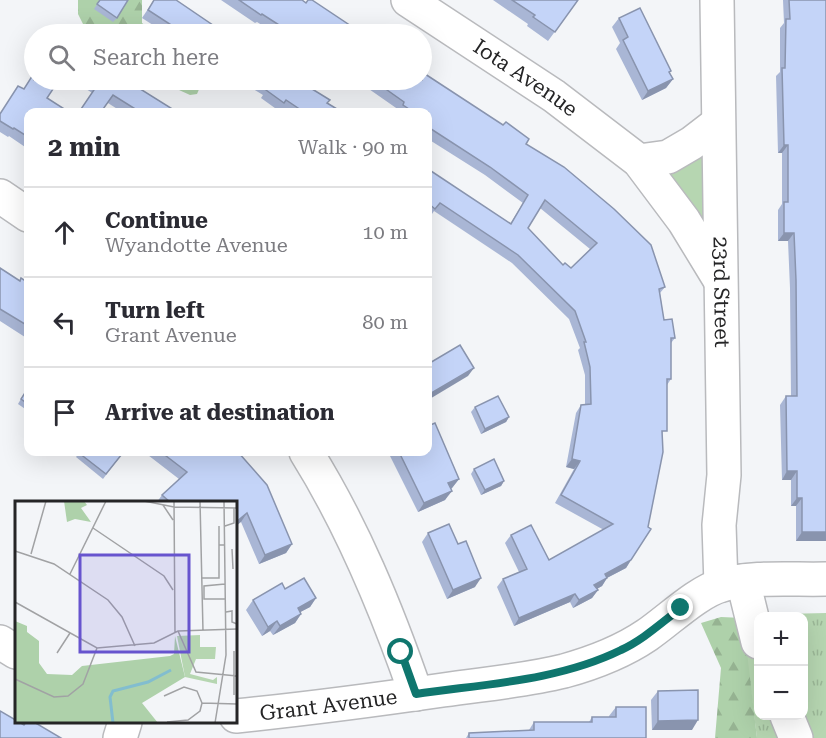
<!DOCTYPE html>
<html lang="en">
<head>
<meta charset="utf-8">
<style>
	body { margin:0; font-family:"Roboto Serif",serif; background:#f7f7f7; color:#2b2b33 }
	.controls { position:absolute; right:18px; bottom:18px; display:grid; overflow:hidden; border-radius:12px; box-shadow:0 6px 24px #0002 }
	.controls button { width:54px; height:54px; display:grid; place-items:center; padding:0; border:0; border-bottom:2px solid #e1e1e2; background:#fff; color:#2b2b33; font:30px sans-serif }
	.stop { position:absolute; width:18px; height:18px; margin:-14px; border:4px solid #0f766e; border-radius:50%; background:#fff }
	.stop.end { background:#0f766e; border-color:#fff; box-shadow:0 2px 6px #0008 }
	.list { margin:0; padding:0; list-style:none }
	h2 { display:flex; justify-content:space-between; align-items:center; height:78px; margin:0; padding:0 24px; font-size:26px }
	h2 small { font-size:20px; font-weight:400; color:#7c7c81 }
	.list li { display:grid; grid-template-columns:39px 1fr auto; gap:18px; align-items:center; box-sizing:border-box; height:90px; padding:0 24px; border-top:2px solid #e1e1e2 }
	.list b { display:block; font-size:22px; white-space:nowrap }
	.list p { margin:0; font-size:20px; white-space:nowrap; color:#7c7c81 }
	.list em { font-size:20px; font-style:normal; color:#7c7c81 }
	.icon { flex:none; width:33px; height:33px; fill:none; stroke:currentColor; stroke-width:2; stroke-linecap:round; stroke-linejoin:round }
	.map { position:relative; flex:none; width:826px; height:738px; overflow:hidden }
	.search { position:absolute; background:#fff; box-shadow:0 6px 24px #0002; left:24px; top:24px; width:408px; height:66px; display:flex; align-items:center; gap:15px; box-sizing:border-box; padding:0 21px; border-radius:33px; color:#7c7c81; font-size:22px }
	.panel { position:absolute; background:#fff; box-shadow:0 6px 24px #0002; left:24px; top:108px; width:408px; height:348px; border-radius:12px }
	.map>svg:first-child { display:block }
	.grass { fill:url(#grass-tufts); fill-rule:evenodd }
	.forest { fill:url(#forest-firs) }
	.park { fill:#b6d6b1 }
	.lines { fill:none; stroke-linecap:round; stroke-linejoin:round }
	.minor-casing { stroke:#b9babd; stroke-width:36 }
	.minor { stroke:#fff; stroke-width:33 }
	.wall { fill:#a9b6d5; fill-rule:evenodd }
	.shaded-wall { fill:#8994ae }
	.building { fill:#c4d4f8; stroke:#8994ae; stroke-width:1.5; fill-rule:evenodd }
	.route { stroke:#0f766e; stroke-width:8 }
	.labels { text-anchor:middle; stroke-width:6; stroke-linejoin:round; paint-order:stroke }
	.street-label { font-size:21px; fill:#252526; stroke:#f3f5f8 }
	.inset-river { fill:none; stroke:#82bdcf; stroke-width:3 }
	.inset-road { fill:none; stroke:#a1a2a4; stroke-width:1.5 }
	.view { fill:#6754ce; fill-opacity:0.15; stroke:#6754ce; stroke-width:3 }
	.inset-edge { fill:none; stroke:#252526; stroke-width:3 }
</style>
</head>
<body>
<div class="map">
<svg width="826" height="738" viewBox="0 0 826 738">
	<defs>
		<pattern id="grass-tufts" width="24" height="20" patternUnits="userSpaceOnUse" patternTransform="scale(1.5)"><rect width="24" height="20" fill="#b6d6b1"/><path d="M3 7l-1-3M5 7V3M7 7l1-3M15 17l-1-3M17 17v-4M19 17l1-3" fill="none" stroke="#9cb898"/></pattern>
		<pattern id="forest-firs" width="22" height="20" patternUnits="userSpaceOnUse" patternTransform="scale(1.5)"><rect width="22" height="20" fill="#aed1aa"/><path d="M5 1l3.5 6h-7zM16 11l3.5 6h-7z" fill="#96b392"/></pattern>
	</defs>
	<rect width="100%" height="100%" fill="#f3f5f8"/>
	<path class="grass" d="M826,613V738H757L741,615ZM758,616H804V716H758Z"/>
	<g class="forest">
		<polygon points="78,0 142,0 142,23 157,34 88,34 78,14"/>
		<polygon points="157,80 200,80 200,87 197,94 190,95"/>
		<polygon points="721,617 743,618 757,738 715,738 721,668 701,623"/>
	</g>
	<polygon class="park" points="705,152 706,218 704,219 700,218 670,177 667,167"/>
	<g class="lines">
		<defs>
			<g id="minor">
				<path id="s1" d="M408,0L554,96L639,161L684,221L720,280"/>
				<path id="s2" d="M717,0L724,475L719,525L721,585"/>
				<polyline points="639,161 668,157 692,143 718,123"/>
				<polyline points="0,196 28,215"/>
				<path d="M306,452C353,527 387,610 416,694"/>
				<polyline points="743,581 758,642"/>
				<polyline points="0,642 16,652"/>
				<path id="s3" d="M236,716C305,709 374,700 443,690C483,684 524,681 564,671C593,663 622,652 647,635C669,620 697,592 722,585C750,576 796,580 826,579"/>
				<polyline points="787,716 796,738"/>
				<polyline points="120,738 125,722"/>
			</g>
		</defs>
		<use href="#minor" class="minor-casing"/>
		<use href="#minor" class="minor"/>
	</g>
	<g class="wall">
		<polygon points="100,0 117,18 113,22 94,9"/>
		<polygon points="154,0 226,34 167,34 142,18"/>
		<polygon points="221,0 302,0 363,34 276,34 257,22 255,23"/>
		<polygon points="493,0 578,0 548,41 527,26 528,24"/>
		<polygon points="783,0 826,0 826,541 796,541 796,506 791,506 791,480 782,480 780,405 786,396 791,396 790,288 788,241 778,241 778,210 782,204 782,153 778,153 776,76 780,72 780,28 784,23"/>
		<polygon points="619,18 670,73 673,79 666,88 642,100 616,49 620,43 612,27"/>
		<polygon points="72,80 126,80 177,112 184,112 122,112"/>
		<polygon points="239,80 292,80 342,112 287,112 281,108 279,111 261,98 263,95"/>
		<polygon points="336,80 345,80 341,83"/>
		<path d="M356,80H422L526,144L665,287L660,293L664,320L675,338L671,343V379L667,385L662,437L631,560L626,568L607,578L602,586L597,589L598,590L592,598L573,608L570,602L514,626L497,587L503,579L519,572L505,543L511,535L549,560L604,530L555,503L574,469L566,467L576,413L581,405H585V375L578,350L580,348L569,319L512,263L434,211L430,217L428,215V169L510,224L523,203L485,175L428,139V112H397L399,110ZM540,208L590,249L571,268L563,265L528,228Z"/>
		<polygon points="28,112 28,149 9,136 8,137 0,132 0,113"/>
		<polygon points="0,268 20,281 28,283 28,339 0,321"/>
		<polygon points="28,387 28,411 18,404"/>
		<polygon points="475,407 509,417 506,422 481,434 471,412"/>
		<polygon points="80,452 122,454 103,479 76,457"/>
		<polygon points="144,452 238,452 292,544 286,553 259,564 241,522 236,502 157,502 162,495 179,479"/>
		<polygon points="388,452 428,452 459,479 452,488 451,489 445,500 418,512"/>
		<polygon points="474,469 504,481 501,486 481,495 471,474"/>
		<polygon points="428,533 475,587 447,599 422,542"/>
		<polygon points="285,589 316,598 310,607 300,612 301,614 295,623 273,635 270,631 262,636 246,610 253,600"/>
		<polygon points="658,691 692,730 652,730 651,700"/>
		<polygon points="616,707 646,738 466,738 469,733 529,730 534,722 589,722 592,717 609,717 609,716"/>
	</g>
	<g class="shaded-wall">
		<polygon points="673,79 666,88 642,100 648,91"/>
		<polygon points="784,145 788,145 782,153 778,153"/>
		<polygon points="784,233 794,233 788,241 778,241"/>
		<polygon points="474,368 468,376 428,400 428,395"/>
		<polygon points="509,417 506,422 481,434 485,429"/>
		<polygon points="572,459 580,461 574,469 566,467"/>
		<polygon points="787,471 797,471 791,480 782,480"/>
		<polygon points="459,479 452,488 442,493 448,483"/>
		<polygon points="504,481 501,486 481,495 485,490"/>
		<polygon points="452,491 445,500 418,512 424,503"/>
		<polygon points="797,498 802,498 796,506 791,506"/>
		<polygon points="247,513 241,522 236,526 236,522"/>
		<polygon points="802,532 826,532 826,541 796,541"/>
		<polygon points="292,544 286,553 259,564 265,555"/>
		<polygon points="631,560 626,568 599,582 605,574"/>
		<polygon points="481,578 475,587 447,599 453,590"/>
		<polygon points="607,578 602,586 589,593 594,585"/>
		<polygon points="598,590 592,598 573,608 579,600"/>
		<polygon points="575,594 570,602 514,626 519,618"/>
		<polygon points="316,598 310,607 291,617 298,608"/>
		<polygon points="301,614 295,623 273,635 280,626"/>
		<polygon points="277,621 270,631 262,636 268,627"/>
		<polygon points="698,720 692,730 652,730 658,721"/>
	</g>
	<g class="building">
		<polygon points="100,0 128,0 117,18 97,4"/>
		<polygon points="154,0 176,0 226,34 185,34 148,10"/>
		<polygon points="239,0 302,0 306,3 308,0 312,0 363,34 293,34 262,14 261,15"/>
		<polygon points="512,0 578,0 555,32 533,17 535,15"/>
		<polygon points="789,0 826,0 826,532 802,532 802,498 797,498 797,471 787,471 786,396 797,396 796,280 794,233 784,233 784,202 788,202 788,145 784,145 782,68 785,68 786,19 790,19"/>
		<polygon points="640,8 671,71 669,72 673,79 648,91 623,40 628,37 619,18"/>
		<path d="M422,72L503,125L506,122L529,139L526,144L564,167L614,209L651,245L665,287L659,289L664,320L672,319L675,338H671V379H667V431H662L663,452L648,527L651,529L631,560L605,574L607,578L594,585L598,590L579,600L575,594L519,618L503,579L527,569L511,535L531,525L549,560L613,524L561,495L580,461L572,459L581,405L591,404L590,367L584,342H586L575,311L518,255L440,203L435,209L428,203V169L511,224L528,195L490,167L428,127V112H411L412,111L403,105L404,102L373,80H422ZM545,200L597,243L571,268L565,263L563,265L528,228Z"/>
		<polygon points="34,73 34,80 59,80 47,98 69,112 28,112 28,137 14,128 13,129 0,121 0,114 18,86 24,89"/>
		<polygon points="90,80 126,80 177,112 179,109 184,112 140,112 113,95 101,112 79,112 98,84"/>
		<polygon points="257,80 292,80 302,86 304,84 330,100 327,103 342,112 304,112 286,100 284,103 266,90 269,87"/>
		<polygon points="0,268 20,281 21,278 28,283 28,326 0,309"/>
		<polygon points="460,345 474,368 428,395 428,364"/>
		<polygon points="28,388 28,404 21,399"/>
		<polygon points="498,396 509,417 485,429 475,407"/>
		<polygon points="435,423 459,479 448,483 452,491 424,503 399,452 428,452 428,426"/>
		<polygon points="80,452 118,452 122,454 106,474 79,453"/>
		<polygon points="161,452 238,452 267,485 292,544 265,555 247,513 236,522 236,502 170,502 162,495 187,472"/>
		<polygon points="494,459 504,481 485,490 474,469"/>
		<polygon points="449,524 458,544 466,541 481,578 453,590 428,533"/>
		<polygon points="304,578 316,598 298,608 301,614 280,626 277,621 268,627 253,600 282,583 285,589"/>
		<polygon points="698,690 698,720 658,721 658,691"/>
		<polygon points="616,707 646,707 646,738 469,738 469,733 534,730 534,722 592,722 592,717 616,717"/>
		<polygon points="0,711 24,725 26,722 34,722 61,738 0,738"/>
	</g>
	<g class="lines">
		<path class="route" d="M401,652L416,694C484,684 558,681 621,650C643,640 661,623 681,608"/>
	</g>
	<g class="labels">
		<g class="street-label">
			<text dy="7" stroke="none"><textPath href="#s1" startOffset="141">Iota Avenue</textPath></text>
			<text dy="7" stroke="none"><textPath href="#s2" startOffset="292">23rd Street</textPath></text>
			<text dy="7" stroke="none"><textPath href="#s3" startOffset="93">Grant Avenue</textPath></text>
		</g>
	</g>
	<g transform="translate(15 501)">
		<rect width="222" height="222" fill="#f3f5f8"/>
		<path d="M185,134V146H201L200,158H181L175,173L198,179L202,176V183L170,176L162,135Z" fill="#b6d6b1"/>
		<path d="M49,0H69L72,4L66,7L76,21L60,18L52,21ZM0,120L12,125V131L24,140V162L32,173L57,174L67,165L155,155L159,153L160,135L170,176L127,202L143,222H0Z" fill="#aed1aa"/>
		<path class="inset-river" d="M98,222L95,196L98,190L133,181L156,169"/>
		<path class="inset-road" d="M129,0L159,6L222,7M159,0L160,131M185,0L188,130M148,4L158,19M204,25V44M210,25L219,22V7M78,27L149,75L158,89M217,48L218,68M0,50L39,63L93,99L107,116L120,145M16,53L31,0M55,73L91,0M186,77H204V44H210M210,83L189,85V98H210M0,101L82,147L139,142L163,130L222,128M211,111L217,110V121L222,123M163,130L181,171L222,175M42,152L55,132M0,178L39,196L53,195L68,183L82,147M219,194V150M149,195L169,186L182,190L187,202L222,203M152,221L173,219L185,210L187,202M200,222L211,154L209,0"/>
		<path class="view" d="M65,54H174V151H65Z"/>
		<rect width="222" height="222" class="inset-edge"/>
	</g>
</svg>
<div class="controls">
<button>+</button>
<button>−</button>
</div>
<div class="stop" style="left:401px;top:652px"></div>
<div class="stop end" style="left:681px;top:608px"></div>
<div class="search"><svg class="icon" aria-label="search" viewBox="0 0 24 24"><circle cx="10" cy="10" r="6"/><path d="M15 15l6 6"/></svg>Search here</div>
<section class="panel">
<h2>2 min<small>Walk · 90 m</small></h2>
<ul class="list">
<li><svg class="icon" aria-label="ahead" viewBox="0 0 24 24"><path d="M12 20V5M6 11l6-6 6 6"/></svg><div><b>Continue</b><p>Wyandotte Avenue</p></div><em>10 m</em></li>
<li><svg class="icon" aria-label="left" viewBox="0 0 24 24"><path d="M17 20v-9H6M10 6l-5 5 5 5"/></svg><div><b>Turn left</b><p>Grant Avenue</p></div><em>80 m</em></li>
<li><svg class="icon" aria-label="arrive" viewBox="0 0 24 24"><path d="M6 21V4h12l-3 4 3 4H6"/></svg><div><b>Arrive at destination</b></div></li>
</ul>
</section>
</div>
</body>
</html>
